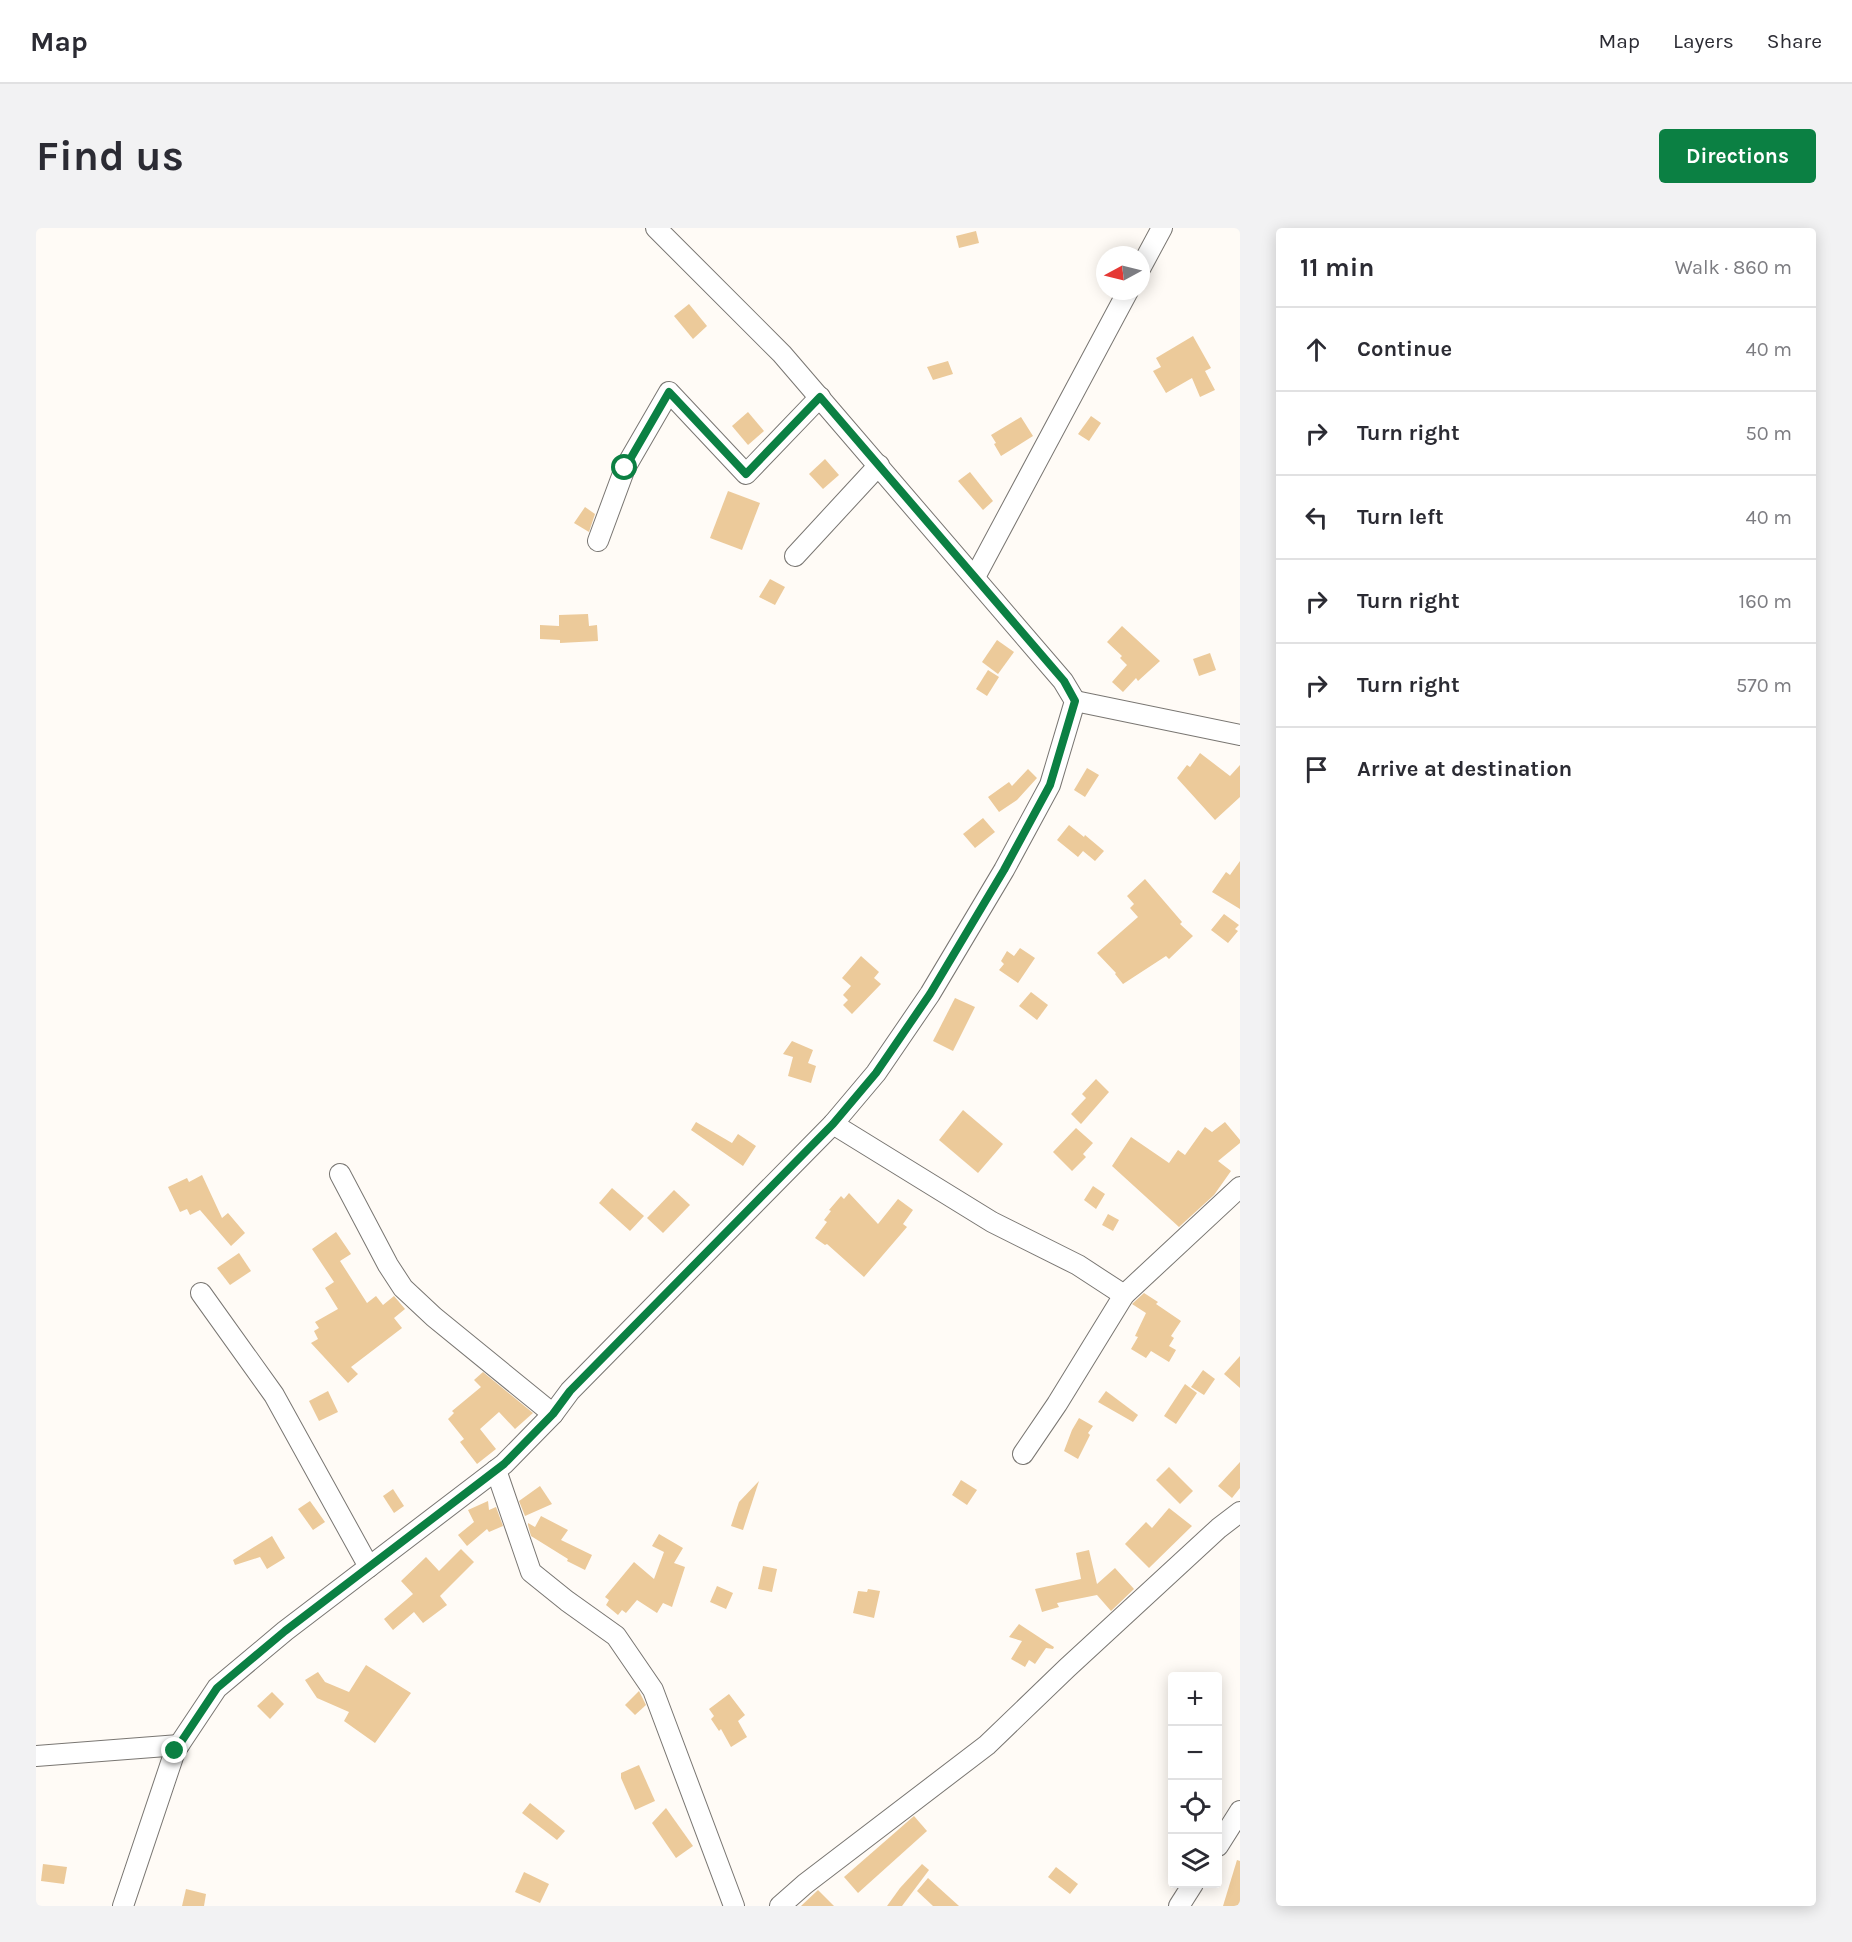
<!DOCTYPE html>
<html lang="en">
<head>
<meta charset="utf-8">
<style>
	body { margin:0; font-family:Karla,sans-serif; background:#f2f2f3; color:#2b2b33 }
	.controls { position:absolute; right:18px; bottom:18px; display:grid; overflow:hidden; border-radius:6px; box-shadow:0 3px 15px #0003 }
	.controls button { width:54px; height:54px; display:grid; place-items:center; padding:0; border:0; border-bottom:2px solid #e1e1e2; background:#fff; color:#2b2b33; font:30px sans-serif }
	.compass { position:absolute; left:1060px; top:18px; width:54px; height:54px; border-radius:50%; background:#fff; box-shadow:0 3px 15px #0003; rotate:263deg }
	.stop { position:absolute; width:18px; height:18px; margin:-14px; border:4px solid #0b8043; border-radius:50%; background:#fff }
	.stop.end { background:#0b8043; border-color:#fff; box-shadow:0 2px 6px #0008 }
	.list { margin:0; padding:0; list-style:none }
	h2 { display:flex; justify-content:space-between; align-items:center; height:78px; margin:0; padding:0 24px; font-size:26px }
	h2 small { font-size:20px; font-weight:400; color:#7c7c81 }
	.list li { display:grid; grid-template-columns:39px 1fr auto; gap:18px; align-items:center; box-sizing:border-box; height:84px; padding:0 24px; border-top:2px solid #e1e1e2 }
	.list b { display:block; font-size:22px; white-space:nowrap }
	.list em { font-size:20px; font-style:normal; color:#7c7c81 }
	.icon { flex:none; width:33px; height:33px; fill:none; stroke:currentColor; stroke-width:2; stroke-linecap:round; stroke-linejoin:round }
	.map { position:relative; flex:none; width:1204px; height:1678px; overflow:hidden; border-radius:6px }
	header { display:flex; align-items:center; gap:36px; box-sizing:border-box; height:84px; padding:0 30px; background:#fff; border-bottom:2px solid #e1e1e2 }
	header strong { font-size:28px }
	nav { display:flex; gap:33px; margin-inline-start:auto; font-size:21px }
	.intro { display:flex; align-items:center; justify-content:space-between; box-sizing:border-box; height:144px; padding:0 36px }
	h1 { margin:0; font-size:42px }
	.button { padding:15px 27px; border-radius:6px; background:#0b8043; color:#fff; font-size:21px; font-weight:700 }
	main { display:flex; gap:36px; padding:0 36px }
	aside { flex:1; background:#fff; border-radius:6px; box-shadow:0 3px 15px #0003 }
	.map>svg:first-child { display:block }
	.building { fill:#ecca9a }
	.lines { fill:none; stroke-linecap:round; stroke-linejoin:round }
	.minor-casing { stroke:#797672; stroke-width:22 }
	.minor { stroke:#fff; stroke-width:20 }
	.route { stroke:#0b8043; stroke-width:8 }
</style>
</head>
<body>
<header>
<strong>Map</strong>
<nav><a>Map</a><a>Layers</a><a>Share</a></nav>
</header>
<div class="intro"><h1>Find us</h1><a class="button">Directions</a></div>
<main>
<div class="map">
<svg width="1204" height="1678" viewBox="0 0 1204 1678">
	<rect width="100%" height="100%" fill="#fffbf6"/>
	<g class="building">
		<polygon points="940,3 943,15 923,20 920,8"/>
		<polygon points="653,76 671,98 657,111 638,88"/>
		<polygon points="1157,108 1175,140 1169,143 1179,162 1164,169 1156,150 1130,165 1117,143 1125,139 1120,130"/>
		<polygon points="912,133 917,146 897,152 891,139"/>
		<polygon points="712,184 728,203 712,217 696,198"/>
		<polygon points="1055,188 1065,195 1053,213 1042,206"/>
		<polygon points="985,189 997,208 965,228 958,216 960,215 955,207"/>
		<polygon points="789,231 803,247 787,261 773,246"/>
		<polygon points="934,244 957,273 947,282 922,253"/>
		<polygon points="692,263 724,275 706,322 674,310"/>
		<polygon points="549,279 559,286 553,304 538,295"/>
		<polygon points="734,351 749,359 739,377 723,369"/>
		<polygon points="552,386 553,398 561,397 562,413 524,415 524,412 504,411 504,397 523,398 523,387"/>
		<polygon points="1086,398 1124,433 1102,453 1100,450 1087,464 1076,454 1091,437 1084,430 1086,428 1071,414"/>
		<polygon points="961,412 978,424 962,446 946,434"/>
		<polygon points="1174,425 1180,442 1163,448 1157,431"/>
		<polygon points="952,442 963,449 951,468 940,461"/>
		<polygon points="1164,525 1194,548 1204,537 1204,569 1179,592 1141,550 1151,537 1154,539"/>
		<polygon points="1051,540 1063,547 1049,569 1038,562"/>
		<polygon points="992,541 1001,550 981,572 963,584 952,569 973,554 976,558"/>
		<polygon points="947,590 959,604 939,620 927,606"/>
		<polygon points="1033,597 1048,609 1049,607 1068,623 1059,633 1047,623 1042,629 1021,612"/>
		<polygon points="1204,633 1204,681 1176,664 1190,644 1194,647"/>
		<polygon points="1109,651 1146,694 1144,696 1157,708 1133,731 1130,728 1087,756 1079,746 1080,745 1061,725 1102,689 1094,680 1098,676 1091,668"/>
		<polygon points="1188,686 1203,697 1199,701 1202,703 1192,715 1175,702"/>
		<polygon points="984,720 999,730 982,755 963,742 968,736 965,733 971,723 978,728"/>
		<polygon points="825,728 843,744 838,750 845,756 816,786 807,777 812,772 807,767 815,758 806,750"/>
		<polygon points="995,764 1012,777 1001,792 983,778"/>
		<polygon points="919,770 939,779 917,823 897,813"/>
		<polygon points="756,813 777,822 772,835 780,838 775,855 752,848 757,829 747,826"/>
		<polygon points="1060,851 1073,864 1045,896 1035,886 1050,870 1046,866"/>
		<polygon points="927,882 967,916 942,945 903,912"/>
		<polygon points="660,894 696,915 702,906 720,918 707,938 655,902"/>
		<polygon points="1189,894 1204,912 1204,915 1182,933 1195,943 1178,967 1143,999 1076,938 1095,909 1133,935 1142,922 1149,927 1169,899 1176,904"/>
		<polygon points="1040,900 1057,915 1047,926 1050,929 1036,943 1017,924"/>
		<polygon points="166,947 186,990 192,985 209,1005 195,1018 164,982 154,987 151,981 144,984 132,959 151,950 153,954"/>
		<polygon points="1057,958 1069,966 1060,981 1048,972"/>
		<polygon points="576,960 608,988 594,1003 563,975"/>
		<polygon points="638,962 654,977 627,1005 611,990"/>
		<polygon points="813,965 842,996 862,971 877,982 867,996 871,999 828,1049 791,1016 789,1017 779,1010 791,994 788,992 795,983 793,982 805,968 808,971"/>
		<polygon points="1072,986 1083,992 1077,1003 1066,997"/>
		<polygon points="300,1004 315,1026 304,1033 331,1075 340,1068 347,1077 358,1068 369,1081 358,1090 366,1100 315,1139 322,1146 312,1155 275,1115 282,1111 278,1103 283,1100 279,1094 302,1081 289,1060 298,1054 276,1021"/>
		<polygon points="203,1025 215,1043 194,1057 181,1040"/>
		<polygon points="1108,1065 1122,1074 1120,1076 1145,1093 1135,1108 1138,1110 1133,1118 1140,1122 1133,1134 1115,1123 1110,1130 1095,1121 1102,1109 1099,1108 1110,1085 1096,1076"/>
		<polygon points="1204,1128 1204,1160 1188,1146"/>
		<polygon points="1167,1142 1179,1151 1168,1167 1155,1159"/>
		<polygon points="447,1144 497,1185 479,1201 463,1184 444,1201 460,1221 441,1236 424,1214 428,1211 412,1191 418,1185 416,1183 445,1159 438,1152"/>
		<polygon points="1149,1156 1161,1165 1140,1196 1128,1188"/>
		<polygon points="292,1163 302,1184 283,1193 273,1173"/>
		<polygon points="1070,1163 1102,1187 1097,1194 1062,1174"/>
		<polygon points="1043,1190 1057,1198 1052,1205 1054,1207 1042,1231 1028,1223 1036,1202"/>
		<polygon points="1204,1234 1204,1260 1196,1270 1182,1258"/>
		<polygon points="1133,1239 1157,1263 1144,1276 1120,1252"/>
		<polygon points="925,1252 941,1262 931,1277 916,1267"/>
		<polygon points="723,1253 707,1302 695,1298 703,1274"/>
		<polygon points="504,1258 516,1276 489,1288 483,1273"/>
		<polygon points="357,1261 368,1278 358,1285 347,1268"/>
		<polygon points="274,1273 289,1294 277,1302 262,1281"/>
		<polygon points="452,1273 453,1282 460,1279 467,1298 453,1304 451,1301 431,1318 422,1307 438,1294 432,1282"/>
		<polygon points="1133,1280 1156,1298 1113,1340 1089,1316 1110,1294 1116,1300"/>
		<polygon points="505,1288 532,1302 525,1312 556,1327 549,1342 531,1333 532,1331 495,1308 492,1297 492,1295 499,1299"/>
		<polygon points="623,1306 647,1320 638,1335 649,1339 636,1379 627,1375 621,1385 601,1372 590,1385 586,1382 582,1387 570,1377 573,1372 569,1369 598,1334 618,1351 628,1324 616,1318"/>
		<polygon points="236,1308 249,1330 231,1341 224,1329 199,1337 197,1332"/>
		<polygon points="425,1321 438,1334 404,1368 411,1377 387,1395 378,1384 357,1402 348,1391 377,1366 365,1353 390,1329 403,1343"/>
		<polygon points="1053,1322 1061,1356 1079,1340 1098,1361 1075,1383 1061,1367 1021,1375 1023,1379 1006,1384 999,1361 1045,1351 1040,1325"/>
		<polygon points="727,1338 741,1341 736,1364 722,1361"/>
		<polygon points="681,1358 697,1365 690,1381 674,1374"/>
		<polygon points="832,1361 844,1363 838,1390 817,1385 822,1363 831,1364"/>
		<polygon points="983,1396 1018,1419 1017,1421 1010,1420 999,1436 993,1432 989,1439 975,1431 986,1413 973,1409"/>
		<polygon points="330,1437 375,1465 339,1515 308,1493 313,1484 281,1470 269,1452 282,1444 289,1454 313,1464"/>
		<polygon points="603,1463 610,1477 599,1487 589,1477"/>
		<polygon points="236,1464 248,1476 234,1491 221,1478"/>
		<polygon points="693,1466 709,1487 702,1493 711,1509 695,1519 685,1501 683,1503 675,1491 678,1488 673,1481"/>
		<polygon points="603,1537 619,1573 599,1582 585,1550 585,1545"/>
		<polygon points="494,1575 529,1603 521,1612 486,1585"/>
		<polygon points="630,1580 657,1618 640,1630 616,1595"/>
		<polygon points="878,1588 891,1603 822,1665 808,1649"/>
		<polygon points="1201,1632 1204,1633 1204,1678 1187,1678"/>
		<polygon points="7,1636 31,1639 28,1656 5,1653"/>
		<polygon points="886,1636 893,1642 866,1678 851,1678 864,1660"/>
		<polygon points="1020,1639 1042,1656 1034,1666 1012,1649"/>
		<polygon points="488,1644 513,1656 504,1675 479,1664"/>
		<polygon points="892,1650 923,1678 897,1678 881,1663"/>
		<polygon points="150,1661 170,1666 168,1678 146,1678"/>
		<polygon points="782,1662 798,1678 765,1678"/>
	</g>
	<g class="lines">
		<defs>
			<g id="minor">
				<polyline points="1105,39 1126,0"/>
				<polyline points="562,313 589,240 633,164 710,246 784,169"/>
				<polyline points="759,328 843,237"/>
				<polyline points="939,349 1092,63"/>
				<polyline points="1039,473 1204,507"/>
				<polyline points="797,896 956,994 1042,1037 1088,1067"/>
				<polyline points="304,946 352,1037 367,1060 398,1089 517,1186"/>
				<polyline points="165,1065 238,1167 333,1339"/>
				<polyline points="987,1226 1021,1176 1088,1067 1204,959"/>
				<polyline points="460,1242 495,1344 531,1373 580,1408 617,1462 698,1678"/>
				<polyline points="0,1528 143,1517"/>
				<polyline points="1182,1618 1204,1583"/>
				<polyline points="87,1678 139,1523 181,1460 249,1403 468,1236 517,1186 534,1163 797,896 840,845 894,766 968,642 1014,557 1039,473 1027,453 746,126 620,0"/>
				<polyline points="744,1678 769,1656 951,1517 1031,1440 1183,1300 1204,1284"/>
				<polyline points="1143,1678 1157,1656"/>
			</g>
		</defs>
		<use href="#minor" class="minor-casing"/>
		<use href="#minor" class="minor"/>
	</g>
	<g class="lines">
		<polyline class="route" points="139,1523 181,1460 249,1403 468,1236 517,1186 534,1163 797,896 840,845 894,766 968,642 1014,557 1039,473 1028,453 784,169 710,246 633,164 589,240"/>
	</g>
</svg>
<div class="controls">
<button>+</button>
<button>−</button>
<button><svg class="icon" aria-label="locate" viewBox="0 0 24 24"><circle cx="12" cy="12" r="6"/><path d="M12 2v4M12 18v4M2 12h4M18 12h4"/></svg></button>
<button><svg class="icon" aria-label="layers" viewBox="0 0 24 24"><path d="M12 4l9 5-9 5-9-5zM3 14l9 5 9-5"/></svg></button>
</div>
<svg class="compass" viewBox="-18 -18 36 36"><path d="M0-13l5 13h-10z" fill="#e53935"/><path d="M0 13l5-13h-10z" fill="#7c7c81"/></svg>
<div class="stop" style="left:589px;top:240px"></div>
<div class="stop end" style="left:139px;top:1523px"></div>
</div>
<aside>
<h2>11 min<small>Walk · 860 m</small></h2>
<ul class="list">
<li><svg class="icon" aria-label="ahead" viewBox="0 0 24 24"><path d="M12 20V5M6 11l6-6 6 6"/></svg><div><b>Continue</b></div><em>40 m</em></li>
<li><svg class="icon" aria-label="right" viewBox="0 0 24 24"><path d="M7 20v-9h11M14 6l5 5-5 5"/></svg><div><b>Turn right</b></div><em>50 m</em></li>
<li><svg class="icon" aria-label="left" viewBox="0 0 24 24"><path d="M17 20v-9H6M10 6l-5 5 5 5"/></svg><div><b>Turn left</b></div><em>40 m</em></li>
<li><svg class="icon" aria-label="right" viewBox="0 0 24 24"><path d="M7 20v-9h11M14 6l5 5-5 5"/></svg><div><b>Turn right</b></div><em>160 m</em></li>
<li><svg class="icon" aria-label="right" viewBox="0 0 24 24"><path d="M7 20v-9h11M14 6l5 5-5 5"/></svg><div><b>Turn right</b></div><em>570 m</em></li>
<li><svg class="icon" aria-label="arrive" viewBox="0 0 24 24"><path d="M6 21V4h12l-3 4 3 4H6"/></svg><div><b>Arrive at destination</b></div></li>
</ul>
</aside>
</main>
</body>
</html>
